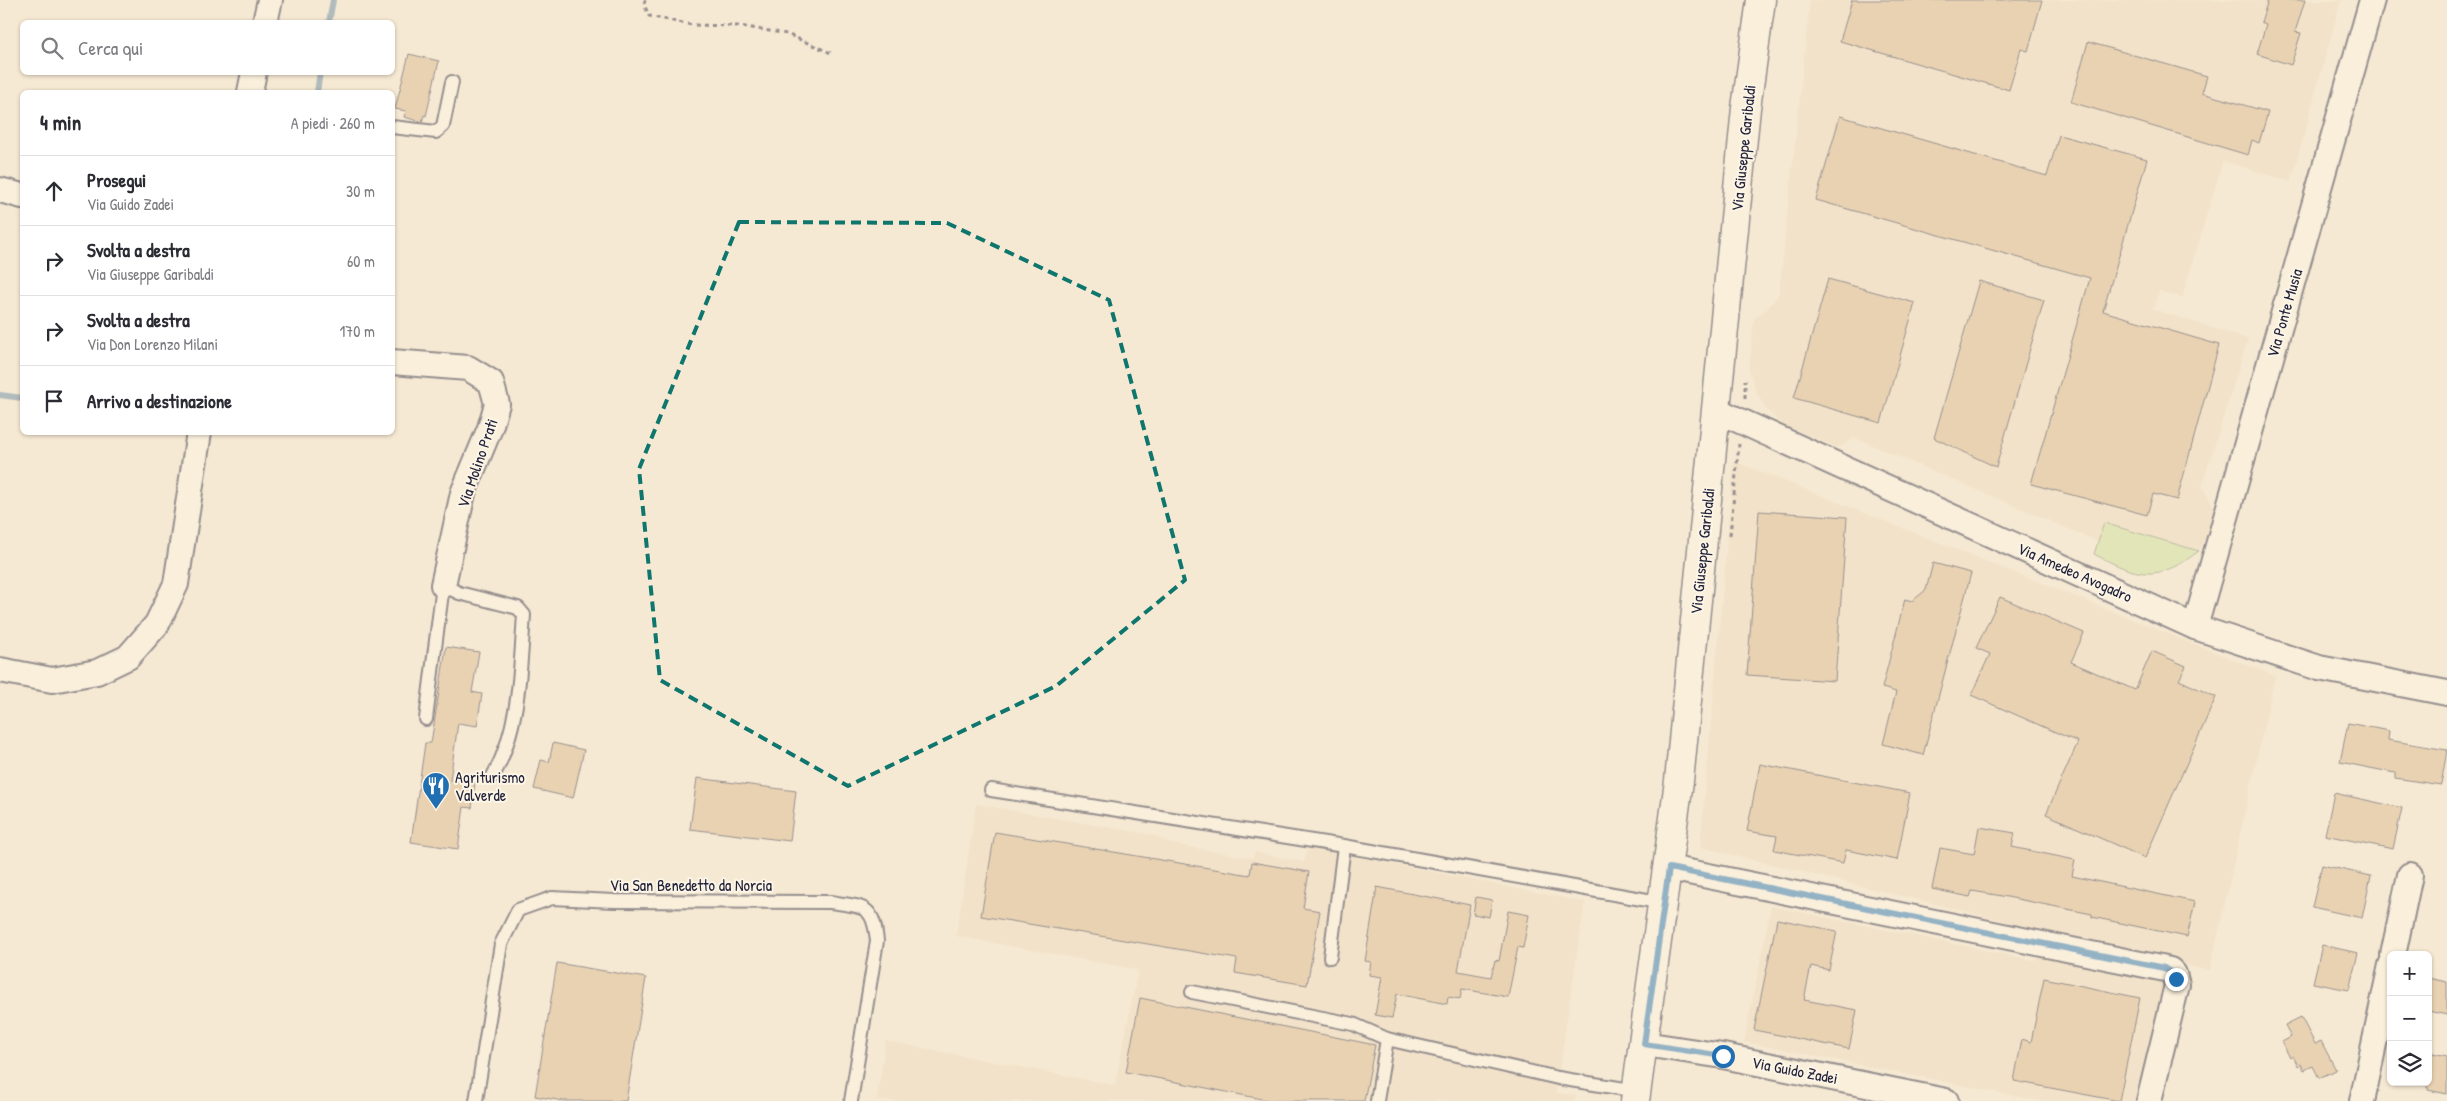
<!DOCTYPE html>
<html lang="it">
<head>
<meta charset="utf-8">
<style>
	body { margin:0; font-family:"Patrick Hand",sans-serif; background:#f2f2f3; color:#2b2b33 }
	.controls { position:absolute; right:15px; bottom:15px; display:grid; overflow:hidden; border-radius:8px; box-shadow:0 1px 4px #0004 }
	.controls button { width:45px; height:45px; display:grid; place-items:center; padding:0; border:0; border-bottom:1px solid #e1e1e2; background:#fff; color:#2b2b33; font:25px sans-serif }
	.stop { position:absolute; width:15px; height:15px; margin:-11px; border:4px solid #1f6fb2; border-radius:50%; background:#fff }
	.stop.end { background:#1f6fb2; border-color:#fff; box-shadow:0 1px 5px #0008 }
	.list { margin:0; padding:0; list-style:none }
	h2 { display:flex; justify-content:space-between; align-items:center; height:65px; margin:0; padding:0 20px; font-size:21px }
	h2 small { font-size:16px; font-weight:400; color:#7c7c81 }
	.list li { display:grid; grid-template-columns:32px 1fr auto; gap:15px; align-items:center; box-sizing:border-box; height:70px; padding:0 20px; border-top:1px solid #e1e1e2 }
	.list b { display:block; font-size:19px; white-space:nowrap }
	.list p { margin:0; font-size:16px; white-space:nowrap; color:#7c7c81 }
	.list em { font-size:16px; font-style:normal; color:#7c7c81 }
	.icon { flex:none; width:28px; height:28px; fill:none; stroke:currentColor; stroke-width:2; stroke-linecap:round; stroke-linejoin:round }
	.map { position:relative; flex:none; width:2447px; height:1101px; overflow:hidden }
	.search { position:absolute; background:#fff; box-shadow:0 1px 4px #0004; left:20px; top:20px; width:375px; height:55px; display:flex; align-items:center; gap:12px; box-sizing:border-box; padding:0 18px; border-radius:8px; color:#7c7c81; font-size:19px }
	.panel { position:absolute; background:#fff; box-shadow:0 1px 4px #0004; left:20px; top:90px; width:375px; height:345px; border-radius:8px }
	.map>svg:first-child { display:block }
	.built { fill:#eddabd }
	.green { fill:#c9e197; stroke:#768269 }
	.lines { fill:none; stroke-linecap:round; stroke-linejoin:round }
	.stream { stroke:#5d84a1; stroke-width:6 }
	.building { fill:#d9b78b; stroke:#22223b }
	.lane-casing { stroke:#22223b; stroke-width:16 }
	.street-casing { stroke:#22223b; stroke-width:28 }
	.secondary-casing { stroke:#22223b; stroke-width:31 }
	.path { stroke:#22223b; stroke-width:3; stroke-dasharray:4 4; stroke-linecap:butt }
	.lane { stroke:#fcf5e5; stroke-width:12 }
	.street { stroke:#fcf5e5; stroke-width:24 }
	.secondary { stroke:#fcf5e5; stroke-width:28 }
	.route { stroke:#1f6fb2; stroke-width:6 }
	.marked { fill:none; stroke:#0f766e; stroke-width:4; stroke-dasharray:10 6; stroke-linejoin:round }
	.labels { text-anchor:middle; stroke-width:4; stroke-linejoin:round; paint-order:stroke }
	.street-label { font-size:16px; fill:#22223b; stroke:#fcf5e5 }
	.poi-label { font-size:16px; fill:#22223b; stroke:#fcf5e5; text-anchor:start }
</style>
</head>
<body>
<div class="map">
<svg width="2447" height="1101" viewBox="0 0 2447 1101">
	<rect width="100%" height="100%" fill="#f5e9d3"/>
	<filter id="ink" filterUnits="userSpaceOnUse"><feTurbulence type="fractalNoise" baseFrequency=".02" numOctaves="2"/><feDisplacementMap in="SourceGraphic" scale="10" xChannelSelector="R" yChannelSelector="G"/><feConvolveMatrix kernelMatrix="1 2 1 2 8 2 1 2 1" color-interpolation-filters="sRGB"/></filter>
	<g filter="url(#ink)">
		<g class="built">
			<polygon points="1810,0 2341,0 2291,182 2223,161 2182,298 2159,291 2153,309 2248,339 2202,486 2214,507 2205,540 2199,551 2104,523 2099,542 1855,438 1838,448 1781,424 1765,408 1755,390 1749,369 1754,318 1767,309 1779,293"/>
			<polygon points="1734,461 2275,676 2210,971 1700,847"/>
			<polygon points="976,804 1153,835 1172,844 1253,858 1254,852 1304,862 1308,847 1585,902 1556,1093 1576,1095 1575,1101 876,1101 886,1041 1115,1085 1138,970 956,936"/>
			<polygon points="1771,906 2033,960 2046,955 2167,981 2140,1101 2040,1101 1744,1042"/>
		</g>
		<path class="green" d="M2104,523L2199,551C2157,583 2138,577 2094,554Z"/>
		<g class="lines">
			<g class="stream">
				<polyline points="329,22 333,0"/>
				<polyline points="317,92 320,72"/>
				<polyline points="0,395 22,398"/>
			</g>
		</g>
		<g class="building">
			<polygon points="1852,0 2042,0 2028,51 2021,49 2009,90 1840,41"/>
			<polygon points="2268,0 2305,0 2295,32 2301,33 2291,65 2257,54 2266,24 2261,22"/>
			<polygon points="2088,42 2207,76 2202,93 2268,112 2259,143 2252,140 2248,155 2071,102"/>
			<polygon points="409,54 439,61 426,116 424,115 422,122 404,117 406,111 395,109"/>
			<polygon points="1840,116 2047,176 2059,135 2147,159 2103,311 2219,345 2177,500 2153,494 2147,515 2031,484 2090,278 1816,200"/>
			<polygon points="1828,279 1915,303 1881,423 1794,398"/>
			<polygon points="1979,281 2044,300 1996,467 1934,438"/>
			<polygon points="1759,511 1847,517 1835,681 1747,675"/>
			<polygon points="1933,563 1971,573 1923,755 1883,744 1896,692 1882,688 1905,599 1912,601 1926,590"/>
			<polygon points="2000,597 2084,633 2071,662 2135,690 2152,651 2186,666 2179,680 2216,697 2145,858 2046,814 2078,742 1971,695 1990,654 1976,648"/>
			<polygon points="446,647 479,652 472,692 482,694 477,726 458,723 450,780 475,783 472,808 464,807 458,849 411,842 425,743 431,743"/>
			<polygon points="2348,723 2389,731 2388,740 2447,750 2441,785 2395,778 2395,773 2340,762"/>
			<polygon points="553,743 584,750 573,798 534,789 541,760 549,762"/>
			<polygon points="1760,764 1910,793 1897,860 1846,850 1843,863 1774,850 1777,836 1747,831"/>
			<polygon points="697,778 796,791 790,841 690,829"/>
			<polygon points="2334,793 2402,808 2393,849 2325,835"/>
			<polygon points="1979,827 2015,833 2012,847 2075,860 2072,876 2195,902 2187,937 2092,917 2092,914 2002,896 1972,891 1970,897 1932,889 1940,848 1974,854"/>
			<polygon points="995,832 1250,875 1252,862 1309,872 1303,908 1320,911 1307,985 1235,973 1237,959 981,916"/>
			<polygon points="2322,865 2371,876 2362,918 2312,907"/>
			<polygon points="1377,887 1470,905 1458,971 1491,977 1495,960 1499,961 1508,911 1529,915 1523,948 1518,947 1508,997 1462,989 1460,999 1448,997 1447,1004 1397,994 1392,1018 1375,1015 1382,977 1369,975 1371,962 1365,961"/>
			<polygon points="1476,897 1492,900 1489,917 1473,914"/>
			<polygon points="1777,919 1837,931 1829,970 1811,966 1804,1000 1857,1010 1849,1049 1754,1030"/>
			<polygon points="2322,945 2358,953 2349,990 2313,983"/>
			<polygon points="557,963 646,978 626,1101 563,1101 535,1096"/>
			<polygon points="2044,978 2140,998 2119,1101 2014,1081 2022,1039 2031,1042"/>
			<polygon points="2428,978 2447,982 2447,1015 2428,1011"/>
			<polygon points="1140,998 1375,1045 1364,1101 1272,1101 1126,1072"/>
			<polygon points="2301,1017 2315,1044 2321,1041 2336,1070 2319,1078 2313,1066 2304,1070 2301,1064 2298,1066 2293,1056 2290,1058 2282,1042 2291,1037 2285,1025"/>
			<polygon points="2428,1052 2447,1056 2447,1094 2428,1090"/>
		</g>
		<g class="lines">
			<defs>
				<g id="lane">
					<polyline points="392,127 436,132 443,126 452,82"/>
					<path d="M426,719L443,585L459,593L518,608L524,615C520,669 520,728 493,776"/>
					<polyline points="991,790 1344,846 1664,903"/>
					<polyline points="1330,957 1344,846"/>
					<polyline points="1192,992 1353,1024 1387,1039 1558,1078 1637,1091"/>
					<path d="M476,1101L501,944L518,910L552,898L614,901L830,902C864,907 873,904 877,941L851,1101"/>
					<polyline points="1377,1101 1387,1039"/>
				</g>
				<g id="street">
					<polyline points="265,22 270,0"/>
					<polyline points="250,92 254,72"/>
					<polyline points="0,190 22,196"/>
					<polyline points="392,362 468,368 491,382 497,404 490,428 463,493 443,585"/>
					<polyline points="1716,410 2195,627 2319,668 2447,693"/>
					<polyline points="2195,627 2372,0"/>
					<polyline points="0,670 52,680 97,672 128,657 157,624 176,584 199,432"/>
					<polyline points="1669,868 2170,970 2174,974 2177,985 2149,1101"/>
					<polyline points="2393,955 2410,875"/>
					<polyline points="1644,1044 1723,1056 1946,1101"/>
					<polyline points="2362,1101 2391,965"/>
				</g>
				<polyline id="secondary" points="1635,1101 1679,781 1746,108 1761,0"/>
			</defs>
			<use href="#lane" class="lane-casing"/>
			<use href="#street" class="street-casing"/>
			<use href="#secondary" class="secondary-casing"/>
			<g class="path">
				<polyline points="645,0 644,4 649,16 692,25 740,26 787,34 831,53"/>
				<polyline points="1745,398 1745,380"/>
				<polyline points="1730,535 1739,444"/>
			</g>
			<use href="#lane" class="lane"/>
			<use href="#street" class="street"/>
			<use href="#secondary" class="secondary"/>
		</g>
	</g>
	<g class="lines" filter="url(#ink)">
		<polyline class="route" points="1723,1056 1644,1044 1669,868 2164,968 2174,974 2176,979"/>
	</g>
	<path d="M0 0H2447V1101H0ZM739,222L947,223L1109,300L1185,580L1056,686L848,786L660,680L639,469Z" fill="#f5e9d3" fill-opacity=".55" fill-rule="evenodd"/>
	<path class="marked" d="M739,222L947,223L1109,300L1185,580L1056,686L848,786L660,680L639,469Z"/>
	<defs>
		<symbol id="restaurant-pin" viewBox="-11 -11 22 30"><path d="M0 17L-7.5 6A9.5 9.5 0 1 1 7.5 6Z" fill="#1f6fb2" stroke="#fcf5e5"/><path d="M-5-6h1v4h1v-4h1v4h1v-4h1v5L-1.5 .5V6h-2V.5L-5-1ZM5-6V6H3V1.5H1.5Q1.5-4 5-6Z" fill="#fff"/></symbol>
	</defs>
	<g fill-rule="evenodd">
		<use href="#restaurant-pin" x="420" y="770" width="32" height="43"/>
	</g>
	<g class="labels">
		<g class="street-label">
			<text transform="translate(1743 148) rotate(-84)" y="6">Via Giuseppe Garibaldi</text>
			<text transform="translate(2284 313) rotate(-74)" y="6">Via Ponte Musia</text>
			<text transform="translate(477 463) rotate(-71)" y="6">Via Molino Prati</text>
			<text transform="translate(1702 551) rotate(-84)" y="6">Via Giuseppe Garibaldi</text>
			<text transform="translate(2075 572) rotate(24)" y="6">Via Amedeo Avogadro</text>
			<text x="691" y="891">Via San Benedetto da Norcia</text>
			<text transform="translate(1795 1070) rotate(11)" y="6">Via Guido Zadei</text>
		</g>
		<g class="poi-label">
			<text x="455" y="783">Agriturismo<tspan x="455" dy="18">Valverde</tspan></text>
		</g>
	</g>
</svg>
<div class="controls">
<button>+</button>
<button>−</button>
<button><svg class="icon" aria-label="layers" viewBox="0 0 24 24"><path d="M12 4l9 5-9 5-9-5zM3 14l9 5 9-5"/></svg></button>
</div>
<div class="stop" style="left:1723px;top:1056px"></div>
<div class="stop end" style="left:2176px;top:979px"></div>
<div class="search"><svg class="icon" aria-label="search" viewBox="0 0 24 24"><circle cx="10" cy="10" r="6"/><path d="M15 15l6 6"/></svg>Cerca qui</div>
<section class="panel">
<h2>4 min<small>A piedi · 260 m</small></h2>
<ul class="list">
<li><svg class="icon" aria-label="ahead" viewBox="0 0 24 24"><path d="M12 20V5M6 11l6-6 6 6"/></svg><div><b>Prosegui</b><p>Via Guido Zadei</p></div><em>30 m</em></li>
<li><svg class="icon" aria-label="right" viewBox="0 0 24 24"><path d="M7 20v-9h11M14 6l5 5-5 5"/></svg><div><b>Svolta a destra</b><p>Via Giuseppe Garibaldi</p></div><em>60 m</em></li>
<li><svg class="icon" aria-label="right" viewBox="0 0 24 24"><path d="M7 20v-9h11M14 6l5 5-5 5"/></svg><div><b>Svolta a destra</b><p>Via Don Lorenzo Milani</p></div><em>170 m</em></li>
<li><svg class="icon" aria-label="arrive" viewBox="0 0 24 24"><path d="M6 21V4h12l-3 4 3 4H6"/></svg><div><b>Arrivo a destinazione</b></div></li>
</ul>
</section>
</div>
</body>
</html>
